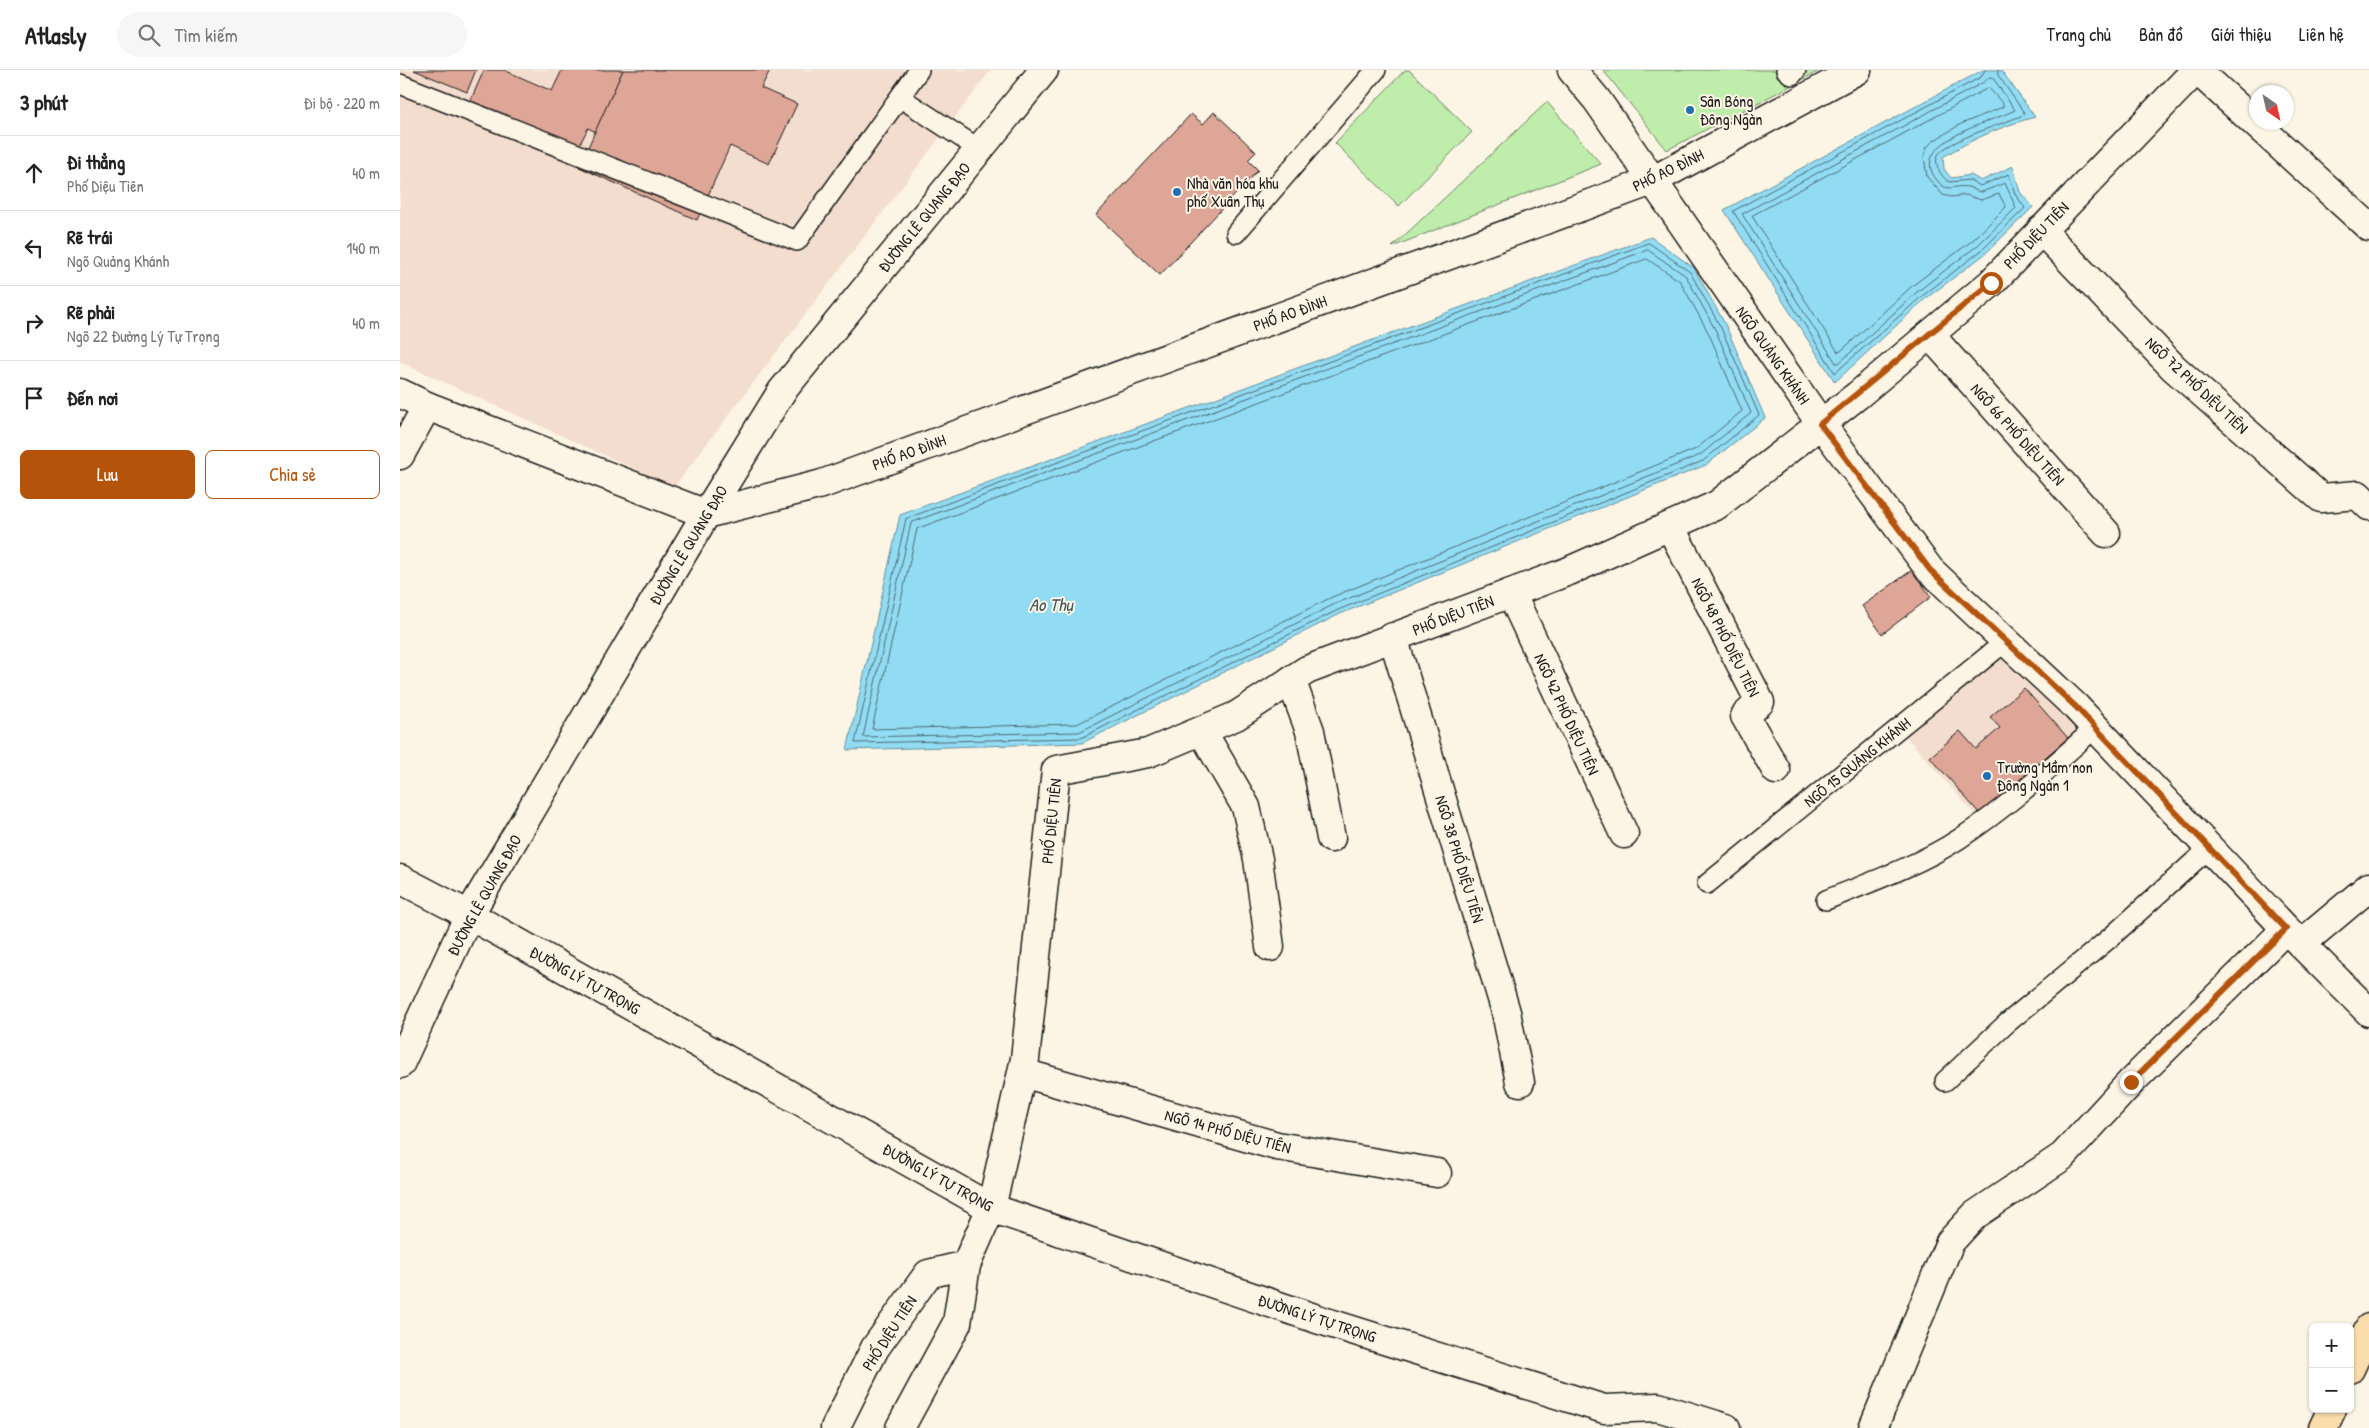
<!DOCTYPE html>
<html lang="vi">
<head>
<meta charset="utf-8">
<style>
	body { margin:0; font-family:"Patrick Hand",sans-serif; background:#f6f6f6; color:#222 }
	.controls { position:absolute; right:15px; bottom:15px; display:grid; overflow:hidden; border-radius:8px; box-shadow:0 1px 4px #0004 }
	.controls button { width:45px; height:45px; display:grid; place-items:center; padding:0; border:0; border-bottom:1px solid #e0e0e0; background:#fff; color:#222; font:25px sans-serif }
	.compass { position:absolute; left:1849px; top:15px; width:45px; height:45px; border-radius:50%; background:#fff; box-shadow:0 1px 4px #0004; rotate:146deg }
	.stop { position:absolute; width:15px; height:15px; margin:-11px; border:4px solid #b45309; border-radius:50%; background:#fff }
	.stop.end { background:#b45309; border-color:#fff; box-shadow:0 1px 5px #0008 }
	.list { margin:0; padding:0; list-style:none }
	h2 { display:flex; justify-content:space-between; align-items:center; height:65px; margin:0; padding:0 20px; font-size:21px }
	h2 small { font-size:16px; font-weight:400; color:#767676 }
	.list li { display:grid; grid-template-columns:32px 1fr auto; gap:15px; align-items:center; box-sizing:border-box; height:75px; padding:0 20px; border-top:1px solid #e0e0e0 }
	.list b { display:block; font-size:19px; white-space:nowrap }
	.list p { margin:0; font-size:16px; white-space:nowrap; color:#767676 }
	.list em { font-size:16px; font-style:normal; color:#767676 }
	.actions { display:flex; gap:10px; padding:15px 20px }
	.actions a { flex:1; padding:11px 0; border:1px solid #b45309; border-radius:8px; text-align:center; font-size:18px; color:#b45309 }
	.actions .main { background:#b45309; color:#fff }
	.icon { flex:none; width:28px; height:28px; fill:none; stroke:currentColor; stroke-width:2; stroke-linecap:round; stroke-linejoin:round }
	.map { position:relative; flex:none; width:1969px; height:1358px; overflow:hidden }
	header { display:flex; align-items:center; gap:30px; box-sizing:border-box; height:70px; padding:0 25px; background:#fff; border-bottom:1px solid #e0e0e0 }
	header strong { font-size:24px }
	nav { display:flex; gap:28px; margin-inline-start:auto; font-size:18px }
	.search { width:350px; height:45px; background:#f6f6f6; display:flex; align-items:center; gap:12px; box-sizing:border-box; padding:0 18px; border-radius:28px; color:#767676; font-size:19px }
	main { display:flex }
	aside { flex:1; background:#fff }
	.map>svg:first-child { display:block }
	.built { fill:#f3ddce }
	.green { fill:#beedac; stroke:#6d8464 }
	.water { fill:#92dcf3; stroke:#638f9d }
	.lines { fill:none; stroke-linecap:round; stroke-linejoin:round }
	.shore { stroke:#4b6972; stroke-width:1 }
	.building { fill:#dea697; stroke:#1c1c1c }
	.lane-casing { stroke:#1c1c1c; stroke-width:22 }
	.street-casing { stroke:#1c1c1c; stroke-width:31 }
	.secondary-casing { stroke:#1c1c1c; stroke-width:31 }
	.primary-casing { stroke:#1c1c1c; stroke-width:31 }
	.lane { stroke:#fcf5e5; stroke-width:19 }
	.street { stroke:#fcf5e5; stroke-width:28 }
	.secondary { stroke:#fcf5e5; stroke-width:28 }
	.primary { stroke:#faddab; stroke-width:28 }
	.route { stroke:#b45309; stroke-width:6 }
	.poi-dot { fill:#1f6fb2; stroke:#fcf5e5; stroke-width:2 }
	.labels { text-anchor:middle; stroke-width:4; stroke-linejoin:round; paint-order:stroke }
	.poi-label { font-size:16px; fill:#1c1c1c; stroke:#fcf5e5; text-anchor:start }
	.street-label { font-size:16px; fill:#1c1c1c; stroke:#fcf5e5 }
	.water-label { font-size:18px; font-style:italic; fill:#3f565c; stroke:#fcf5e5 }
</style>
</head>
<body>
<header>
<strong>Atlasly</strong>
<div class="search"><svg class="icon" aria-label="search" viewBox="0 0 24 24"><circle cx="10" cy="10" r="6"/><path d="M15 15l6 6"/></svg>Tìm kiếm</div>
<nav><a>Trang chủ</a><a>Bản đồ</a><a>Giới thiệu</a><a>Liên hệ</a></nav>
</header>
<main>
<aside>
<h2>3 phút<small>Đi bộ · 220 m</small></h2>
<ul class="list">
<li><svg class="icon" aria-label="ahead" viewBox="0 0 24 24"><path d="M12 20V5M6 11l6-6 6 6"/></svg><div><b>Đi thẳng</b><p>Phố Diệu Tiên</p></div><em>40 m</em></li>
<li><svg class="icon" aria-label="left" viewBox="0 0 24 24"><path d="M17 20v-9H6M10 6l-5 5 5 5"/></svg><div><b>Rẽ trái</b><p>Ngõ Quảng Khánh</p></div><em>140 m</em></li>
<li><svg class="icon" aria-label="right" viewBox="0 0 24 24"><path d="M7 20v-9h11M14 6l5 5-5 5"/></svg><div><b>Rẽ phải</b><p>Ngõ 22 Đường Lý Tự Trọng</p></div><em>40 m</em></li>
<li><svg class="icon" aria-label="arrive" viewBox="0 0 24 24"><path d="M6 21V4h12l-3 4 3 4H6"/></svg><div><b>Đến nơi</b></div></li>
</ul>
<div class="actions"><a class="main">Lưu</a><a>Chia sẻ</a></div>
</aside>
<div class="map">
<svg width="1969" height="1358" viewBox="0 0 1969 1358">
	<rect width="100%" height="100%" fill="#fcf5e5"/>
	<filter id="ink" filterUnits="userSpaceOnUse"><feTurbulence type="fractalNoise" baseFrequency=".02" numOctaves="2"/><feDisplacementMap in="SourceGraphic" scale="10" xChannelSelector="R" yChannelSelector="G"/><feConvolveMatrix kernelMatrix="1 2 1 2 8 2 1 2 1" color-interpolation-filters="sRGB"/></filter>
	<g filter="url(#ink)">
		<g class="built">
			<polygon points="0,0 591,0 274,417 0,292"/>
			<polygon points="1604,580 1687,661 1580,750 1502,662"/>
		</g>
		<g class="green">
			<polygon points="1005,0 1009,0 1072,62 999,136 935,73"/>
			<polygon points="1203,0 1421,0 1267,80"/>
			<polygon points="1147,32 1201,94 992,177"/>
		</g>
		<g class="water">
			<path d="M1583,0H1601L1635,47C1602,56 1572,69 1543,87L1544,99L1551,108L1571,105L1581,111L1613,96L1620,122L1633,137L1585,184L1524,230L1435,312L1324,140Z"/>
			<polygon points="1251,167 1294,198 1326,256 1365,348 1306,395 940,544 682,673 447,680 500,445"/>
		</g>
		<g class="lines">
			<g class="shore">
				<path d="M1585,0L1581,7L1333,141L1435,303L1521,227L1582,180L1625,138L1615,124L1609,104L1580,116L1570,110L1549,112C1542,107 1533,95 1538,85C1547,70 1609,52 1625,44L1598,5V0"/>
				<path d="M1590,7L1593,8L1615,40C1594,51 1512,71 1534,106C1547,126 1552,114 1568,117C1573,118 1576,122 1582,122L1605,113L1616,138L1578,175L1517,222L1439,293H1436L1342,144L1584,12Z"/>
				<polygon points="1589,18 1603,34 1603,37 1561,54 1533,71 1527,77 1524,87 1527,107 1543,125 1551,127 1566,125 1581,130 1599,124 1606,137 1573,170 1512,216 1441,281 1438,282 1352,146"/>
				<polygon points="1249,173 1290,202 1321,258 1359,345 1303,391 938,540 681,668 455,673 506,449"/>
				<polygon points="1248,180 1286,206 1316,261 1351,343 1300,385 935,534 679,662 463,667 511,453"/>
				<polygon points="1247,189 1280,211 1309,264 1342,341 1296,379 932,527 677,654 472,659 517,459"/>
			</g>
		</g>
		<g class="building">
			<polygon points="14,0 76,0 67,22"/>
			<polygon points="84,0 104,0 152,21 162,0 223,0 196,62 188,58 173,88 66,41"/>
			<polygon points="223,0 370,0 361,18 397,34 369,94 330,76 297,150 179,97"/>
			<polygon points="814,42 856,82 848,90 858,100 760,205 696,145 791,44 803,54"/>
			<polygon points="1512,500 1531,527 1482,564 1462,536"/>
			<polygon points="1624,618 1668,668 1580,744 1530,687 1560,661 1576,679 1600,658 1590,647"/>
		</g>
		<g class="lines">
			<defs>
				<g id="lane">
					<polyline points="1386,0 1392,5 1396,0"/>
					<polyline points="0,14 397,171 519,0"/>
					<polyline points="501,28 579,79"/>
					<polyline points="836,163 976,0"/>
					<polyline points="1307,814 1606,571"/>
					<path d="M1426,830C1469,813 1521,794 1559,769C1608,737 1651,697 1695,658"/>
					<polyline points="1545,1011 1606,954 1711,867 1809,778"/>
				</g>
				<g id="street">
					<polyline points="1172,0 1197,30 1421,354 1530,500 1676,637 1886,859 1969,942"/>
					<polyline points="1797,0 1969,157"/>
					<polyline points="1641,160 1774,298 1921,428 1958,425 1969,436"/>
					<polyline points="1530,265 1706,463"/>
					<polyline points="0,323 27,336 306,444 422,414 1252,111 1457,0"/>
					<polyline points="0,385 27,336"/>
					<polyline points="1270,456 1360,632 1345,646 1376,700"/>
					<polyline points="1111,523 1224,764"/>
					<polyline points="993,567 1106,942 1120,1012"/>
					<polyline points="891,610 910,661 931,768"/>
					<polyline points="802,661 846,737 858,789 870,877"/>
					<polyline points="1901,874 1969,817"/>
					<polyline points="623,1003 877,1076 1037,1103"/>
					<polyline points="435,1358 475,1278 528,1204 566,1195"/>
					<polyline points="500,1358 557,1253 566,1195 591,1138 625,989 656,700 748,683 836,646 907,600 1169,501 1317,435 1458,325 1591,213 1796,0"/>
					<polyline points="1473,1358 1550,1172 1575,1145 1663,1086 1731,1012 1886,859"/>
				</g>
				<g id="secondary">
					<polyline points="0,809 69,845 591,1138 920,1250 1204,1339 1258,1337 1326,1358"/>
					<polyline points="0,994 69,845 306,444 382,321 644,0"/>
				</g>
				<g id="primary">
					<polyline points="1950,1299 1969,1258"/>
					<polyline points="1923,1358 1932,1339"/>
				</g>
			</defs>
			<use href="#lane" class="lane-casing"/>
			<use href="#street" class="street-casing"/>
			<use href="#secondary" class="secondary-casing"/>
			<use href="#primary" class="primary-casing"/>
			<use href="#lane" class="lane"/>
			<use href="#street" class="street"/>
			<use href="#secondary" class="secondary"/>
			<use href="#primary" class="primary"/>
		</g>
	</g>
	<g class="lines" filter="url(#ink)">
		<polyline class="route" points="1591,213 1420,354 1530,500 1676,637 1886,859 1731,1012"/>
	</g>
	<g class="poi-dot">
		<circle cx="1290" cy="40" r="5"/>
		<circle cx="777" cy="122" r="5"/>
		<circle cx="1587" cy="706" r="5"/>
	</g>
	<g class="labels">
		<g class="poi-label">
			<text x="1300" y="37">Sân Bóng<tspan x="1300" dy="18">Đông Ngàn</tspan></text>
			<text x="787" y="119">Nhà văn hóa khu<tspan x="787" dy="18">phố Xuân Thụ</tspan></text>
			<text x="1597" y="703">Trường Mầm non<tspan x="1597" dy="18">Đông Ngàn 1</tspan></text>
		</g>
		<g class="street-label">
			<text transform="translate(1268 100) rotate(-26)" y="6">PHỐ AO ĐÌNH</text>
			<text transform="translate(524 147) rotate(-51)" y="6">ĐƯỜNG LÊ QUANG ĐẠO</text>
			<text transform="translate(1636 165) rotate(-46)" y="6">PHỐ DIỆU TIÊN</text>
			<text transform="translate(890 243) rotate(-20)" y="6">PHỐ AO ĐÌNH</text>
			<text transform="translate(1373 285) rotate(55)" y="6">NGÕ QUẢNG KHÁNH</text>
			<text transform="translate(1797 315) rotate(43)" y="6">NGÕ 72 PHỐ DIỆU TIÊN</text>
			<text transform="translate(1618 364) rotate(48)" y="6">NGÕ 66 PHỐ DIỆU TIÊN</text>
			<text transform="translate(509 382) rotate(-20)" y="6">PHỐ AO ĐÌNH</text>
			<text transform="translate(288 475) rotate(-59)" y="6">ĐƯỜNG LÊ QUANG ĐẠO</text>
			<text transform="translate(1053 545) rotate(-21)" y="6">PHỐ DIỆU TIÊN</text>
			<text transform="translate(1326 567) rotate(63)" y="6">NGÕ 48 PHỐ DIỆU TIÊN</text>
			<text transform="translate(1167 644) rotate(65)" y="6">NGÕ 42 PHỐ DIỆU TIÊN</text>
			<text transform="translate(1457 692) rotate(-39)" y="6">NGÕ 15 QUẢNG KHÁNH</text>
			<text transform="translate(651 751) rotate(-84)" y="6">PHỐ DIỆU TIÊN</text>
			<text transform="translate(1060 789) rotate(73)" y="6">NGÕ 38 PHỐ DIỆU TIÊN</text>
			<text transform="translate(84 825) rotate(-61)" y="6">ĐƯỜNG LÊ QUANG ĐẠO</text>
			<text transform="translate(185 910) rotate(29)" y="6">ĐƯỜNG LÝ TỰ TRỌNG</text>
			<text transform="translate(828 1061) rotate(15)" y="6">NGÕ 14 PHỐ DIỆU TIÊN</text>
			<text transform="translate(538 1107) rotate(29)" y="6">ĐƯỜNG LÝ TỰ TRỌNG</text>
			<text transform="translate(917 1248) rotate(18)" y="6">ĐƯỜNG LÝ TỰ TRỌNG</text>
			<text transform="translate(489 1263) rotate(-57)" y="6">PHỐ DIỆU TIÊN</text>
		</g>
		<g class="water-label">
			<text x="651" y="541">Ao Thụ</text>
		</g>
	</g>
</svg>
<div class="controls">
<button>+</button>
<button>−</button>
</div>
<svg class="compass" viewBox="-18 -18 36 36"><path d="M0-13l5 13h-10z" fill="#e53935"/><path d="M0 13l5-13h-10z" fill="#767676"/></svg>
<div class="stop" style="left:1591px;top:213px"></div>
<div class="stop end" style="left:1731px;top:1012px"></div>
</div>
</main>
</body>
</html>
